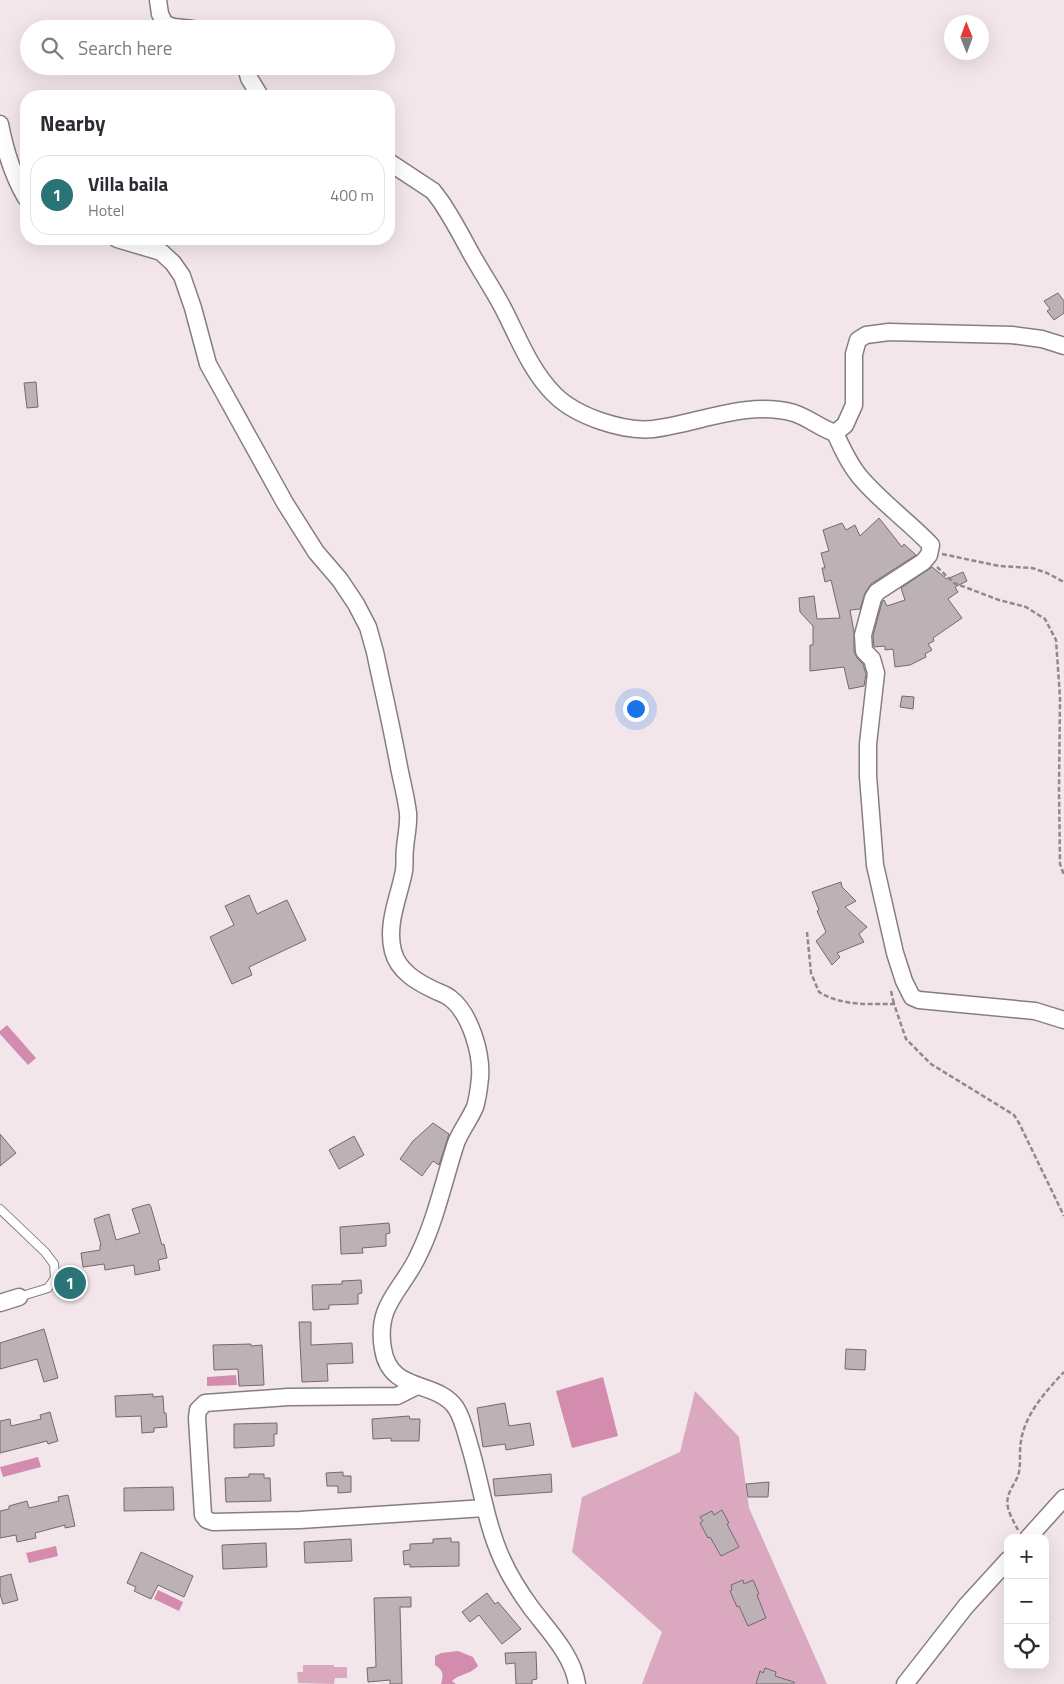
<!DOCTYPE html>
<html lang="en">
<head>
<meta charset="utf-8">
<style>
	body { margin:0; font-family:"Titillium Web",sans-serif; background:#f2f2f3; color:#2b2b33 }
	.controls { position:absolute; right:15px; bottom:15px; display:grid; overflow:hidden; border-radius:10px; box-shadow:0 5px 20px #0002 }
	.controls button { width:45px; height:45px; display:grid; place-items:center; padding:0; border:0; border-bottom:1px solid #e1e1e2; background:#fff; color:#2b2b33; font:25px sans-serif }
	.compass { position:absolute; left:944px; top:15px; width:45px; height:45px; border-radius:50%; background:#fff; box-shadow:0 5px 20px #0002; rotate:359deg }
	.you { position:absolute; left:635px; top:708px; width:18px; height:18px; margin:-12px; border:4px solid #fff; border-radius:50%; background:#1a73e8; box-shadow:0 0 0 8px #1a73e833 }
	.badge { display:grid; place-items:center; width:32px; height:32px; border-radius:50%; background:#2a7477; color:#fff; font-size:16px; font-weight:700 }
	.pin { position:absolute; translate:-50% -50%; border:2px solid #fff; box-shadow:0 1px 5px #0006 }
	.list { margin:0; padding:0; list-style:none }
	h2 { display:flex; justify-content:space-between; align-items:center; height:65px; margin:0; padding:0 20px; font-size:21px }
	h2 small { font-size:16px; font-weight:400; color:#7c7c81 }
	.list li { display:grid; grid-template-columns:32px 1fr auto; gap:15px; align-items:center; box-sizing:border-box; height:80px; margin:0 10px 10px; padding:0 10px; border:1px solid #e1e1e2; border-radius:20px }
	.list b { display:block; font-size:19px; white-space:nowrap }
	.list p { margin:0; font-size:16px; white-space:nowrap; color:#7c7c81 }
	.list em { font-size:16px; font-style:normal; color:#7c7c81 }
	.icon { flex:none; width:28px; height:28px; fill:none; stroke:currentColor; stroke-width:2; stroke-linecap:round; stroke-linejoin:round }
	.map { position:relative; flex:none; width:1064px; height:1684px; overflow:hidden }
	.search { position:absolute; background:#fff; box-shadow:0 5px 20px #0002; left:20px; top:20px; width:375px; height:55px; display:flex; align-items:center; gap:12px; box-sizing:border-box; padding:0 18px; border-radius:28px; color:#7c7c81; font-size:19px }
	.panel { position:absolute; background:#fff; box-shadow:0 5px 20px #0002; left:20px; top:90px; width:375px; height:155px; border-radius:20px }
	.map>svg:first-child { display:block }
	.green { fill:#daa8bf }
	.water { fill:#d38bae }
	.building { fill:#bcb1b5; stroke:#74696e }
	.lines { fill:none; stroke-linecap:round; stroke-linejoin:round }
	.lane-casing { stroke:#877d81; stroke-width:10 }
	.street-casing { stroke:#877d81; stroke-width:19 }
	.path { stroke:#91888c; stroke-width:2.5; stroke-dasharray:5 2.5; stroke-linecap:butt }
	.lane { stroke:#fff; stroke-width:8 }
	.street { stroke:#fff; stroke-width:16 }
</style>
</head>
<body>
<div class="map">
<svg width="1064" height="1684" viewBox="0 0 1064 1684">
	<rect width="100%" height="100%" fill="#f2e6eb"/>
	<g class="green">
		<polygon points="695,1391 739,1437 749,1508 827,1684 642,1684 662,1632 572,1552 582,1497 680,1452"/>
		<polygon points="303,1665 334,1665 334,1667 347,1667 347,1678 335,1678 334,1684 298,1683 297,1672 303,1672"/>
	</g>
	<g class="water">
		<polygon points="7,1025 36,1058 28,1065 0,1034 0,1031"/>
		<polygon points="236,1375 237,1385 207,1386 207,1377"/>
		<polygon points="603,1377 618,1436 572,1448 556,1391"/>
		<polygon points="38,1457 41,1467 3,1477 0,1467"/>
		<polygon points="56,1546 58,1556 29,1563 26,1553"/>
		<polygon points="158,1590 183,1602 179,1611 154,1599"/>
		<path d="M458,1651L473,1657L478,1666C468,1676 460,1673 452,1681L456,1684H441C444,1675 443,1670 435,1665V1656L441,1653Z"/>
	</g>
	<g class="building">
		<polygon points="1058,293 1064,301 1064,313 1054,320 1047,311 1050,309 1044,301"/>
		<polygon points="36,382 38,407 27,408 24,383"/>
		<polygon points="879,518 902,547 904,544 916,555 871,584 865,593 860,609 850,610 854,632 854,652 857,658 863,664 866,674 864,686 849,689 844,667 810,671 810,645 813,645 813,626 800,612 799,598 814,596 817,619 840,618 831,580 825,582 822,568 825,568 821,553 829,551 823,530 842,523 846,530 855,525 860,536"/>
		<polygon points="932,567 947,579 963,572 967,581 955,587 958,592 948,599 962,618 933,638 934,641 928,644 932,650 925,654 926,657 910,665 895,667 893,649 885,650 885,646 874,647 873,636 882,602 884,600 887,606 905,600 901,588"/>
		<polygon points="902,696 914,697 913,709 900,707"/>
		<polygon points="841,882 842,887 856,901 845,907 867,927 859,934 864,942 837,953 840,957 832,965 816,941 826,932 817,911 819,910 812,892"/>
		<polygon points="249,895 257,914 287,900 306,940 249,967 252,975 232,984 210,937 234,925 225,906"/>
		<polygon points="433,1123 449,1134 439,1165 433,1161 422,1176 400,1159 413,1141"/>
		<polygon points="0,1134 16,1153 0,1166"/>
		<polygon points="354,1136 364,1155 339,1169 329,1150"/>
		<polygon points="149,1204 151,1207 162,1245 164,1244 167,1258 158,1260 160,1270 135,1275 134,1265 105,1270 104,1264 83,1267 81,1253 100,1250 100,1245 101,1245 94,1219 109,1214 116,1240 140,1233 132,1209"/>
		<polygon points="389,1223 390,1233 386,1234 386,1246 362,1248 363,1253 341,1254 340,1227"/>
		<polygon points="361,1280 362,1293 358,1294 358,1304 329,1305 329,1309 313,1310 312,1285 342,1284 342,1281"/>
		<polygon points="299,1322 311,1322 311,1345 352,1343 353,1363 327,1364 328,1381 302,1382"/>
		<polygon points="44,1329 58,1378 44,1382 37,1359 0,1369 0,1343"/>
		<polygon points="251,1344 251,1346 262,1345 264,1385 239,1386 238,1369 214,1370 213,1345"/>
		<polygon points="846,1349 866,1350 865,1370 845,1369"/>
		<polygon points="153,1394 153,1397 163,1396 164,1413 166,1413 167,1427 154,1428 154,1432 142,1433 141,1416 116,1417 115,1396"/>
		<polygon points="505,1403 509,1426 530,1423 534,1445 506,1450 505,1444 483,1447 477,1408"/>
		<polygon points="50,1412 58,1441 48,1444 47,1441 0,1453 0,1421 10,1419 11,1426 41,1419 40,1415"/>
		<polygon points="409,1416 410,1419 420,1419 419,1441 391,1441 391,1438 373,1439 372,1419"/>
		<polygon points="277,1423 277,1434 274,1434 274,1446 234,1448 234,1424"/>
		<polygon points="343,1472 343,1476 351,1476 351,1492 338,1493 338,1486 327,1486 326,1473"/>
		<polygon points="249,1474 264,1474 264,1478 270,1478 271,1501 226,1502 225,1478 249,1477"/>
		<polygon points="551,1474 552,1492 495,1496 493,1479"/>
		<polygon points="769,1482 768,1497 748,1497 746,1484"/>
		<polygon points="173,1487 174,1510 124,1511 124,1488"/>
		<polygon points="68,1495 75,1526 65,1528 65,1525 35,1533 36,1538 17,1542 16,1535 0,1538 0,1511 9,1509 9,1506 27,1501 29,1508 59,1501 58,1497"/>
		<polygon points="722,1510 729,1523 727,1524 739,1547 721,1556 710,1537 708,1538 700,1523 703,1521 700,1517 712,1511 714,1515"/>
		<polygon points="451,1538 451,1542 459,1542 459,1566 410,1567 410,1564 404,1565 403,1551 410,1550 410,1544 433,1543 433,1539"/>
		<polygon points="351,1539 352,1561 305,1563 304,1542"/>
		<polygon points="266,1543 267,1567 223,1569 222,1545"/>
		<polygon points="141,1552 193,1576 184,1597 158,1585 151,1599 134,1591 136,1587 127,1583"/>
		<polygon points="11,1574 18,1600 3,1604 0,1594 0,1577"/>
		<polygon points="743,1580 744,1584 753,1580 759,1594 757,1595 766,1618 748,1626 739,1606 737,1607 730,1591 732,1590 731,1585"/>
		<polygon points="487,1593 495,1604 498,1602 521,1629 502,1644 479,1615 470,1622 462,1612"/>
		<polygon points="411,1597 411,1607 400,1607 402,1684 390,1684 390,1680 368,1682 367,1668 376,1667 374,1598"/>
		<polygon points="536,1652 537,1679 532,1680 532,1684 516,1684 515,1663 506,1664 505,1653"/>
		<polygon points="765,1668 776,1672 775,1676 794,1682 794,1684 756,1684 760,1671 763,1673"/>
	</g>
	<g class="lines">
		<defs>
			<polyline id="lane" points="0,1209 45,1252 54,1264 55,1278 48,1288 19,1297"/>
			<g id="street">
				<polyline points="158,0 160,14 165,24 174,27 193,29"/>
				<polyline points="246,66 249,78 260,96"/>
				<path d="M0,124C5,150 12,174 26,198"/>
				<path d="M389,162L433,191L442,203C451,217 459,231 467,246C478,267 492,287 503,308C518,337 531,372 555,395C576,416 623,432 653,429C700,423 746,400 794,413C809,418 820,428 835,433L845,425L854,405V354L858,340L866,335L889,332L1012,335L1042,339L1064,346"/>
				<path d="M117,239L161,252L173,263L182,276L193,308L208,364L285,503L316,552L340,580L356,604L368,627L375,652C383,690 392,728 399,767C402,782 406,797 408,813C409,824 406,836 405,848C404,855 405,863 404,871C399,897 386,924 393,951C398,971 417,982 434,990C440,993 445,994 450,998C470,1013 482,1053 480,1078C479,1087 478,1098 475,1107C470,1119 461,1130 456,1143C444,1180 436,1219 419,1254C403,1290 375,1304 383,1349C390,1394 436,1379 456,1408C463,1419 466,1434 470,1447C481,1484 486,1524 502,1559C510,1577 521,1594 532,1609C549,1631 573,1656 577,1684"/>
				<path d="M835,433C842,448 849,464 860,477C881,502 908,521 931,545L929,555L923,562L877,592L873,598L863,635L864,651L872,659L876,673L868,744V776L875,865L895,953L904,981L912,997L919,1000L1035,1011L1064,1020"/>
				<polyline points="0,1303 19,1297"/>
				<polyline points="417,1386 397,1396 288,1397 205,1403 198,1410 197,1418 203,1515 207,1520 213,1522 300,1520 485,1508"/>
				<polyline points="1028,1538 1064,1498"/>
				<polyline points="905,1684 966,1606 1008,1560"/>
			</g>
		</defs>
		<use href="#lane" class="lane-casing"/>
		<use href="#street" class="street-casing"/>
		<g class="path">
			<polyline points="942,554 999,566 1032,568 1047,573 1064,582"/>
			<polyline points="937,567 954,583 999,600 1026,607 1045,619 1056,640 1060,697 1059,791 1060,864 1064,875"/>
			<path d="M807,932L811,973L819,992C841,1006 869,1004 894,1004L906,1039L931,1064L1006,1110L1014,1115L1019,1123L1064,1216"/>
			<polyline points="891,991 894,1004"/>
			<path d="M1018,1530C1013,1520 1005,1508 1008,1497C1010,1488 1017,1481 1019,1472C1021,1461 1019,1451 1021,1441C1025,1414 1046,1391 1064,1372"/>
		</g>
		<use href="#lane" class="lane"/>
		<use href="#street" class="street"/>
	</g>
</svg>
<div class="controls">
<button>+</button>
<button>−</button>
<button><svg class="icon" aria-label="locate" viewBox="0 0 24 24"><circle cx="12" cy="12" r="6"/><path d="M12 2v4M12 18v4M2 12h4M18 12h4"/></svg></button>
</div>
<svg class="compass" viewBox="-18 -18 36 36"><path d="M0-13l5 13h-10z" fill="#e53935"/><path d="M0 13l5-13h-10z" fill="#7c7c81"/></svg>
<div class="you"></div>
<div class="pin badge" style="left:70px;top:1283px">1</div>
<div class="search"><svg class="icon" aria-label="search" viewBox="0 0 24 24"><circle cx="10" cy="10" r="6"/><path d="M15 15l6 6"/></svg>Search here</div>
<section class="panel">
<h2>Nearby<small></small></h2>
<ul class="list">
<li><span class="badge">1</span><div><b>Villa baila</b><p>Hotel</p></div><em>400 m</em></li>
</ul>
</section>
</div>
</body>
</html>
